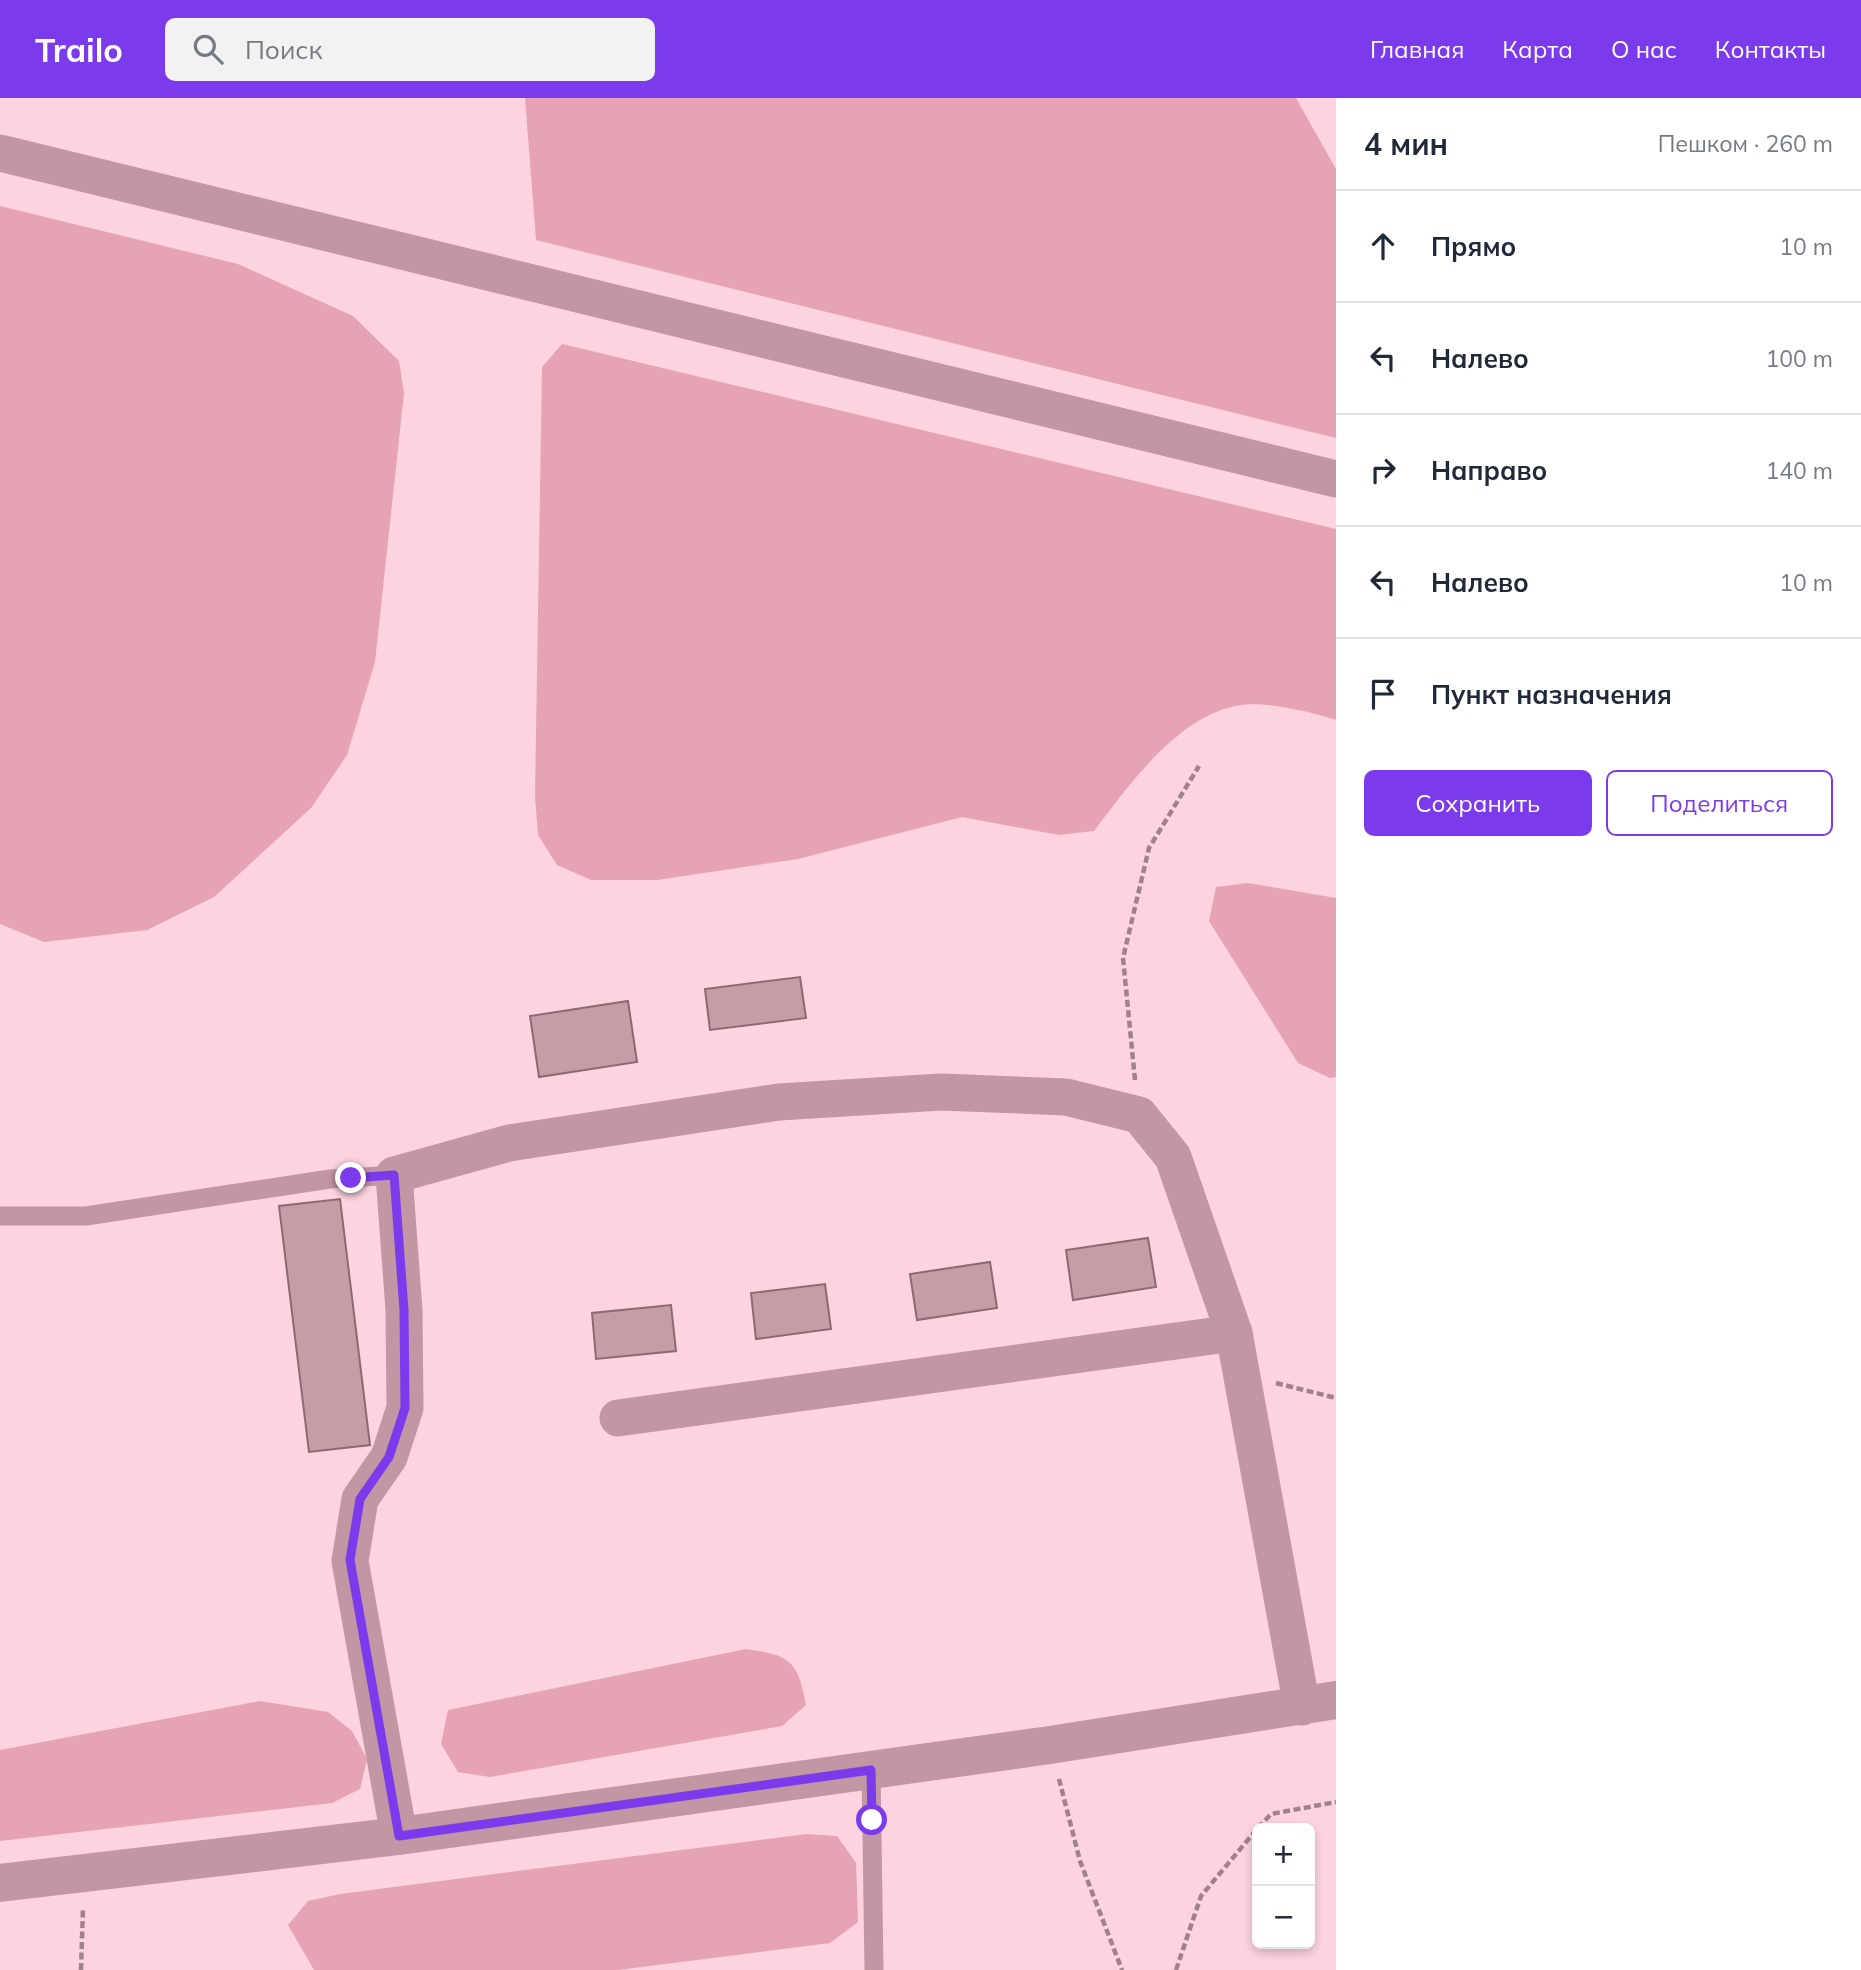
<!DOCTYPE html>
<html lang="ru">
<head>
<meta charset="utf-8">
<style>
	body { margin:0; font-family:Mulish,sans-serif; background:#f2f2f3; color:#1f2937 }
	.controls { position:absolute; right:21px; bottom:21px; display:grid; overflow:hidden; border-radius:10px; box-shadow:0 4px 10px #0003 }
	.controls button { width:63px; height:63px; display:grid; place-items:center; padding:0; border:0; border-bottom:2px solid #e0e1e3; background:#fff; color:#1f2937; font:35px sans-serif }
	.stop { position:absolute; width:21px; height:21px; margin:-16px; border:5px solid #7c3aed; border-radius:50%; background:#fff }
	.stop.end { background:#7c3aed; border-color:#fff; box-shadow:0 2px 7px #0008 }
	.list { margin:0; padding:0; list-style:none }
	h2 { display:flex; justify-content:space-between; align-items:center; height:91px; margin:0; padding:0 28px; font-size:30px }
	h2 small { font-size:23px; font-weight:400; color:#747a83 }
	.list li { display:grid; grid-template-columns:46px 1fr auto; gap:21px; align-items:center; box-sizing:border-box; height:112px; padding:0 28px; border-top:2px solid #e0e1e3 }
	.list b { display:block; font-size:26px; white-space:nowrap }
	.list em { font-size:23px; font-style:normal; color:#747a83 }
	.actions { display:flex; gap:14px; padding:21px 28px }
	.actions a { flex:1; padding:16px 0; border:2px solid #7c3aed; border-radius:10px; text-align:center; font-size:24px; color:#7c3aed }
	.actions .main { background:#7c3aed; color:#fff }
	.icon { flex:none; width:38px; height:38px; fill:none; stroke:currentColor; stroke-width:2; stroke-linecap:round; stroke-linejoin:round }
	.map { position:relative; flex:none; width:1336px; height:1872px; overflow:hidden }
	header { display:flex; align-items:center; gap:42px; box-sizing:border-box; height:98px; padding:0 35px; background:#7c3aed; color:#fff }
	header strong { font-size:33px }
	nav { display:flex; gap:38px; margin-inline-start:auto; font-size:24px }
	.search { width:490px; height:63px; background:#f2f2f3; display:flex; align-items:center; gap:18px; box-sizing:border-box; padding:0 24px; border-radius:10px; color:#747a83; font-size:26px }
	main { display:flex }
	aside { flex:1; background:#fff }
	.map>svg:first-child { display:block }
	.green { fill:#e6a3b6 }
	.building { fill:#c49da7; stroke:#8d6973; stroke-width:2 }
	.lines { fill:none; stroke-linecap:round; stroke-linejoin:round }
	.path { stroke:#a0828a; stroke-width:4.5; stroke-dasharray:7 3.5; stroke-linecap:butt }
	.service { stroke:#c296a2; stroke-width:19 }
	.minor { stroke:#c296a2; stroke-width:37 }
	.tertiary { stroke:#c296a2; stroke-width:38 }
	.route { stroke:#7c3aed; stroke-width:9 }
</style>
</head>
<body>
<header>
<strong>Trailo</strong>
<div class="search"><svg class="icon" aria-label="search" viewBox="0 0 24 24"><circle cx="10" cy="10" r="6"/><path d="M15 15l6 6"/></svg>Поиск</div>
<nav><a>Главная</a><a>Карта</a><a>О нас</a><a>Контакты</a></nav>
</header>
<main>
<div class="map">
<svg width="1336" height="1872" viewBox="0 0 1336 1872">
	<rect width="100%" height="100%" fill="#fcd3de"/>
	<g class="green">
		<polygon points="525,0 1296,0 1336,71 1336,340 536,142"/>
		<polygon points="0,108 238,166 353,218 399,263 404,295 375,564 347,657 311,710 214,799 147,832 44,844 0,826"/>
		<path d="M562,246L1336,431V622C1313,614 1265,603 1241,607C1179,616 1129,687 1094,733L1059,737L962,719L798,761L657,782H591L557,767L538,737L535,698L542,269Z"/>
		<polygon points="1248,785 1336,800 1336,979 1330,980 1298,965 1209,823 1216,789"/>
		<path d="M746,1551C790,1557 798,1563 806,1607L782,1628L490,1679L458,1674L441,1646L448,1612Z"/>
		<polygon points="260,1603 328,1614 352,1633 367,1661 360,1691 332,1705 0,1743 0,1652"/>
		<polygon points="806,1736 837,1738 856,1765 858,1824 830,1845 618,1872 314,1872 288,1827 308,1803 340,1796"/>
	</g>
	<g class="building">
		<polygon points="800,879 806,920 710,932 705,891"/>
		<polygon points="628,903 637,964 539,979 530,918"/>
		<polygon points="340,1101 370,1347 309,1354 279,1108"/>
		<polygon points="1148,1140 1156,1189 1073,1202 1066,1152"/>
		<polygon points="990,1164 997,1210 917,1222 910,1176"/>
		<polygon points="825,1186 831,1231 756,1241 751,1195"/>
		<polygon points="671,1207 676,1253 596,1261 592,1215"/>
	</g>
	<g class="lines">
		<g class="path">
			<polyline points="1135,982 1123,860 1149,750 1199,668"/>
			<polyline points="1276,1285 1336,1300"/>
			<polyline points="1059,1681 1080,1763 1122,1872"/>
			<polyline points="1258,1730 1271,1716 1336,1704"/>
			<polyline points="81,1872 83,1810"/>
			<polyline points="1176,1872 1201,1798 1257,1731"/>
		</g>
		<g class="service">
			<polyline points="0,1118 86,1118 330,1081 394,1077"/>
			<polyline points="871,1672 874,1872"/>
		</g>
		<g class="minor">
			<polyline points="0,55 1336,381"/>
			<polyline points="618,1320 1234,1235 1302,1609"/>
			<polyline points="399,1738 350,1463 360,1401 389,1359 405,1310 404,1212 394,1077 509,1045 779,1004 941,994 1066,999 1139,1017 1173,1059 1234,1235"/>
		</g>
		<polyline class="tertiary" points="0,1785 399,1738 1050,1647 1336,1602"/>
	</g>
	<g class="lines">
		<polyline class="route" points="351,1080 394,1077 404,1212 405,1310 389,1359 360,1401 350,1462 399,1738 871,1672 872,1722"/>
	</g>
</svg>
<div class="controls">
<button>+</button>
<button>−</button>
</div>
<div class="stop" style="left:872px;top:1722px"></div>
<div class="stop end" style="left:351px;top:1080px"></div>
</div>
<aside>
<h2>4 мин<small>Пешком · 260 m</small></h2>
<ul class="list">
<li><svg class="icon" aria-label="ahead" viewBox="0 0 24 24"><path d="M12 20V5M6 11l6-6 6 6"/></svg><div><b>Прямо</b></div><em>10 m</em></li>
<li><svg class="icon" aria-label="left" viewBox="0 0 24 24"><path d="M17 20v-9H6M10 6l-5 5 5 5"/></svg><div><b>Налево</b></div><em>100 m</em></li>
<li><svg class="icon" aria-label="right" viewBox="0 0 24 24"><path d="M7 20v-9h11M14 6l5 5-5 5"/></svg><div><b>Направо</b></div><em>140 m</em></li>
<li><svg class="icon" aria-label="left" viewBox="0 0 24 24"><path d="M17 20v-9H6M10 6l-5 5 5 5"/></svg><div><b>Налево</b></div><em>10 m</em></li>
<li><svg class="icon" aria-label="arrive" viewBox="0 0 24 24"><path d="M6 21V4h12l-3 4 3 4H6"/></svg><div><b>Пункт назначения</b></div></li>
</ul>
<div class="actions"><a class="main">Сохранить</a><a>Поделиться</a></div>
</aside>
</main>
</body>
</html>
